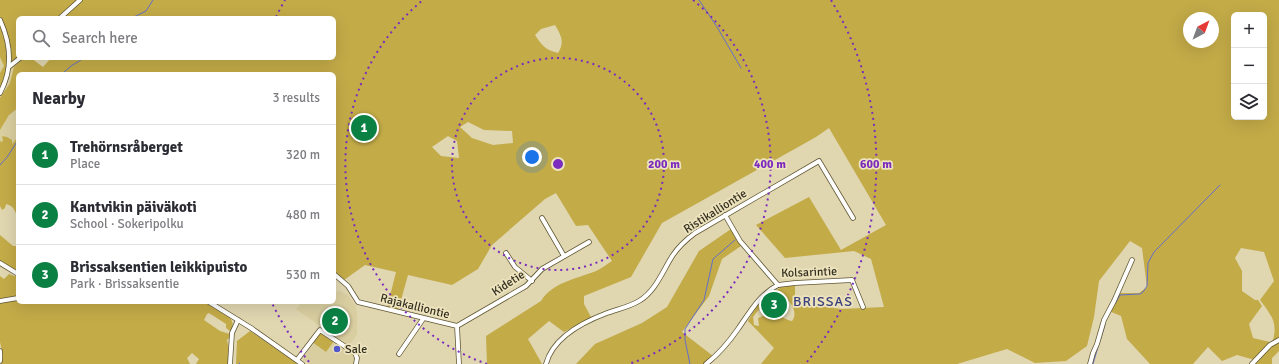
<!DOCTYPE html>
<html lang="en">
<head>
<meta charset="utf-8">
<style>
	body { margin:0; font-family:Signika,sans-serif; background:#f2f2f3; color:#2b2b33 }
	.controls { position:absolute; right:12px; top:12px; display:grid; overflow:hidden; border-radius:6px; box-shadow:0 4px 16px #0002 }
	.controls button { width:36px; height:36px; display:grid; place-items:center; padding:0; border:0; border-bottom:1px solid #e1e1e2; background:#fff; color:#2b2b33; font:20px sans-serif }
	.compass { position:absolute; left:1183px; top:12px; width:36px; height:36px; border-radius:50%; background:#fff; box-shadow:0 4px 16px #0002; rotate:41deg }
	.you { position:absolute; left:532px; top:157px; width:14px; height:14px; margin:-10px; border:3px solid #fff; border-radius:50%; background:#1a73e8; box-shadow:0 0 0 6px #1a73e833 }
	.badge { display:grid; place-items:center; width:26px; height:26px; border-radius:50%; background:#0b8043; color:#fff; font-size:13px; font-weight:700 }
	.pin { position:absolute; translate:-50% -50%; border:2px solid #fff; box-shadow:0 1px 4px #0006 }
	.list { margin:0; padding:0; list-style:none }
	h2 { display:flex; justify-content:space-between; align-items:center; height:52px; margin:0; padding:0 16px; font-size:17px }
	h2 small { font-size:13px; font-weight:400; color:#7c7c81 }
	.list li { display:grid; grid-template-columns:26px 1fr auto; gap:12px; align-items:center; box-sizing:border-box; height:60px; padding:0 16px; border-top:1px solid #e1e1e2 }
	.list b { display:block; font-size:15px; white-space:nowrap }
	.list p { margin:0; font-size:13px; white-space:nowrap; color:#7c7c81 }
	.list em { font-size:13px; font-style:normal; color:#7c7c81 }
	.icon { flex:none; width:22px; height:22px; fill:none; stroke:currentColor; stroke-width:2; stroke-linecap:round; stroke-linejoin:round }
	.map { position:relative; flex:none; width:1279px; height:364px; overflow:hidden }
	.search { position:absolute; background:#fff; box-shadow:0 4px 16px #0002; left:16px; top:16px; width:320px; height:44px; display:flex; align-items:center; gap:10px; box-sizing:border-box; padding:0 14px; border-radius:6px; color:#7c7c81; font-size:15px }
	.panel { position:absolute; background:#fff; box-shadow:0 4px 16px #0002; left:16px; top:72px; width:320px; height:232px; border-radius:6px }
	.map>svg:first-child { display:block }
	.built { fill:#d9cea0 }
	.green { fill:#c3ab48; fill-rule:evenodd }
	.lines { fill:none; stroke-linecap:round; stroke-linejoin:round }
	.stream { stroke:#646fc9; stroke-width:1 }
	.minor-casing { stroke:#5f5634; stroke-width:5.5 }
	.minor { stroke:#fff; stroke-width:4 }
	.ring { fill:none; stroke:#7b2cbf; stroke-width:2; stroke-dasharray:2 4 }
	.poi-dot { fill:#5157cd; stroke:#ede3bd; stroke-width:1.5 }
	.labels { text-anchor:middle; stroke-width:3.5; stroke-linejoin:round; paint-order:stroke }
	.street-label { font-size:12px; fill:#343021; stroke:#ede3bd }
	.poi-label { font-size:12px; fill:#343021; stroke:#ede3bd; text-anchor:start }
	.quarter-label { font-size:14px; letter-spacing:1px; fill:#3a417d; stroke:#ede3bd }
	.centre { fill:#7b2cbf; stroke:#ede3bd; stroke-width:2 }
	.ring-label { font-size:12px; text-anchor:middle; font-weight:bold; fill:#7b2cbf; stroke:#ede3bd; stroke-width:3.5; stroke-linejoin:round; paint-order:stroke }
</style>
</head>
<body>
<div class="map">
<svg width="1279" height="364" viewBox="0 0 1279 364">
	<rect width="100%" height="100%" fill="#e0d6b0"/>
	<g class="built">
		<polygon points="0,16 8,36 10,52 19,58 24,58 14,67 15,106 18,108 18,137 12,145 7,137 2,136 4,140 2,142 0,141"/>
		<polygon points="340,291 348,295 356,307 357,316 357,334 349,346 296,309 302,302 334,302 334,292"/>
		<polygon points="334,341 354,354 355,356 355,364 310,364 303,359 314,344 326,352"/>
	</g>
	<g class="green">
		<polygon points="0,0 78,0 58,18 18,18 18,58 12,62 8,36 0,16"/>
		<path d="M82,0H1279V338L1272,343C1279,323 1271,315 1260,300L1274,281L1264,252L1241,248L1235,258L1242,271V291L1255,300H1258L1262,306L1249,324L1253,338L1270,342L1255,360L1237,355L1222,361L1208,347L1193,364H1150L1127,339L1121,316L1109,311L1119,293H1139L1147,287L1142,248L1130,241L1099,281L1094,317L1087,346L1066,361L1035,363L1007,349L957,364H761L774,348L748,321L758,304L760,308L753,317L754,325L759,326L758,318L765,315L770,309L766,307L761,302L770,294L773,302L775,301L771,293L780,288V286L795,285V302L841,309L884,307L871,259L854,251L785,258L756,225L809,197L841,250L886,225L829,128L816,137L662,223L631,277L584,296V304L591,317L564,332L549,321L528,339L542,364H487L486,336L541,301C553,282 576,279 596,271C601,269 607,264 612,261L588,225L576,226L556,193L545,199L492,245L478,269L452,285L408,275L398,311L387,308L396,272L365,265L344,280L334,272V74H18V108L9,115L0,130V98L10,83L14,67L24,58H31L43,67L51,58H334V18H61ZM1234,15H1264V117H1234ZM1189,18H1213V42H1189ZM555,25C561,35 565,42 558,53C546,50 542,46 535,35L541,29ZM468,122L484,130L512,131L513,143L493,145L472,138L460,127ZM448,136L457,141L459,158L441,156L432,147ZM785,298C792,302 798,314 792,321C786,320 778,315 775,310L778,307L783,306L782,300Z"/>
		<path d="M0,26C6,39 10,58 7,72C6,78 2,84 0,90V73L4,66L0,57Z"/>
		<path d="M2,136L7,137L12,140V144L18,137V219C15,212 15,206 6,204L5,208L2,210L0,206V141L2,142L3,140Z"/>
		<polygon points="731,229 741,246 722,259 709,296 682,332 713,356 704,364 576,364 595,344 642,323 667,307 699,251"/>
		<polygon points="0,235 13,246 18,246 18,272 0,262"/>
		<polygon points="9,274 14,276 18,276 18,297 0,300 0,276 4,279"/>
		<path d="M18,299V302H206C215,306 241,318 230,331L226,328V324L209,313L207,314L204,320L220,331L230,334V337L227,340L228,345V364H196L199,359L192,353L187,358L190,364H1L3,356L0,342V303Z"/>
		<polygon points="250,331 298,364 236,364 237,341"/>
		<polygon points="320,333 322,333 334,341 326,352 312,342"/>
		<polygon points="1279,341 1279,351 1272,358 1272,364 1253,364 1270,346"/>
	</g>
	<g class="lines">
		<g class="stream">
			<polyline points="699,0 717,27 741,68"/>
			<polyline points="132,18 146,11 153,0"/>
			<polyline points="62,74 71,66 84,58"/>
			<polyline points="0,165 8,156 18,140"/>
			<polyline points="1115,304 1120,295 1140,294 1143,292 1147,286 1148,263 1154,252 1220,185"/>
			<polyline points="1100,341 1105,325"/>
			<polyline points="239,363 240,364"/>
			<polyline points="690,364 685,340 685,329 704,300 713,259 735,240"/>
			<polyline points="1093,364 1098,347"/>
		</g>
		<defs>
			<g id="minor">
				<polyline points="60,18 80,0"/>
				<path d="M0,20C11,44 13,69 0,93"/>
				<polyline points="10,66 20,58"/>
				<polyline points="725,215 740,241 778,285 795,283 852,280 863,307"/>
				<polyline points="542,218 564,256"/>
				<polyline points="506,253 515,267 532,281"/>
				<polyline points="0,263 18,274"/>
				<polyline points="334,274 348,286 358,302 457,326 459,364"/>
				<polyline points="0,301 18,298"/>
				<polyline points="209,302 251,328 302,364"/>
				<polyline points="457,326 526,286 542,269 589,242"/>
				<polyline points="0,351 0,361"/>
				<polyline points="399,354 423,319"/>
				<polyline points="297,360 320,330 355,353 357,358 356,364"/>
				<polyline points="230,364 232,333 238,320"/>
				<path d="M546,364C553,337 583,322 607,313C618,309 629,307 639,301C656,291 663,270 673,255C679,246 687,239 695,233L819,161L853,218"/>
				<path d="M706,364C719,354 729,342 738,329C750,312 759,295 778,285"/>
				<polyline points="1090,364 1093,353 1097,344 1104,320 1114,301 1132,260"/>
				<polyline points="1252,364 1270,345 1279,340"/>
			</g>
		</defs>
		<use href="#minor" class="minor-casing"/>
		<use href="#minor" class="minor"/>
	</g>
	<g class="ring">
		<circle cx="558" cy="164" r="106"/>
		<path d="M487 364A212 212 0 0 1 423 0M693 0A212 212 0 0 1 629 364"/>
		<path d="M309 362A318 318 0 0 1 272 303M276 17A318 318 0 0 1 285 0M831 0A318 318 0 0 1 807 362"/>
	</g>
	<circle class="poi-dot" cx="337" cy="349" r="4"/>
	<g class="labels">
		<g class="street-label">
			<text transform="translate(715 211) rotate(-32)" y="4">Ristikalliontie</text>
			<text transform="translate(809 272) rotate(-2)" y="4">Kolsarintie</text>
			<text transform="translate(508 283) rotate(-33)" y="4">Kidetie</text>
			<text transform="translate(415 306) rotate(14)" y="4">Rajakalliontie</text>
		</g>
		<g class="poi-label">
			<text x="345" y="353">Sale</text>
		</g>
		<g class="quarter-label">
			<text x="823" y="306">BRISSAS</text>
		</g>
	</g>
	<circle cx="558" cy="164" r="6" class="centre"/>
	<g class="ring-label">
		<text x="664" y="168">200 m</text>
		<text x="770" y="168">400 m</text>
		<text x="876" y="168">600 m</text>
	</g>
</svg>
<div class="controls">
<button>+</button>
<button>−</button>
<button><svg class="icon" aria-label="layers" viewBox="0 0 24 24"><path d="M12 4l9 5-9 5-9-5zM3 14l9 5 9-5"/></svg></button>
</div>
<svg class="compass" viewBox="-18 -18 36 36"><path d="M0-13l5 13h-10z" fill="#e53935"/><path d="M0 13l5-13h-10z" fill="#7c7c81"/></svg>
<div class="you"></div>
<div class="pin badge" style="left:364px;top:128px">1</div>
<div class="pin badge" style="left:335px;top:321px">2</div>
<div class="pin badge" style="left:774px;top:305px">3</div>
<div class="search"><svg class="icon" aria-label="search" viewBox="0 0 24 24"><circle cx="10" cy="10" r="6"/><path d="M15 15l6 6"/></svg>Search here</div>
<section class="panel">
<h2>Nearby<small>3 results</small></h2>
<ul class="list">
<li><span class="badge">1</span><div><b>Trehörnsråberget</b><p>Place</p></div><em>320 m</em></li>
<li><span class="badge">2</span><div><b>Kantvikin päiväkoti</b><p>School · Sokeripolku</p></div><em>480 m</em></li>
<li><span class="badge">3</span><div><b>Brissaksentien leikkipuisto</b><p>Park · Brissaksentie</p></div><em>530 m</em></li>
</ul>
</section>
</div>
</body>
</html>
